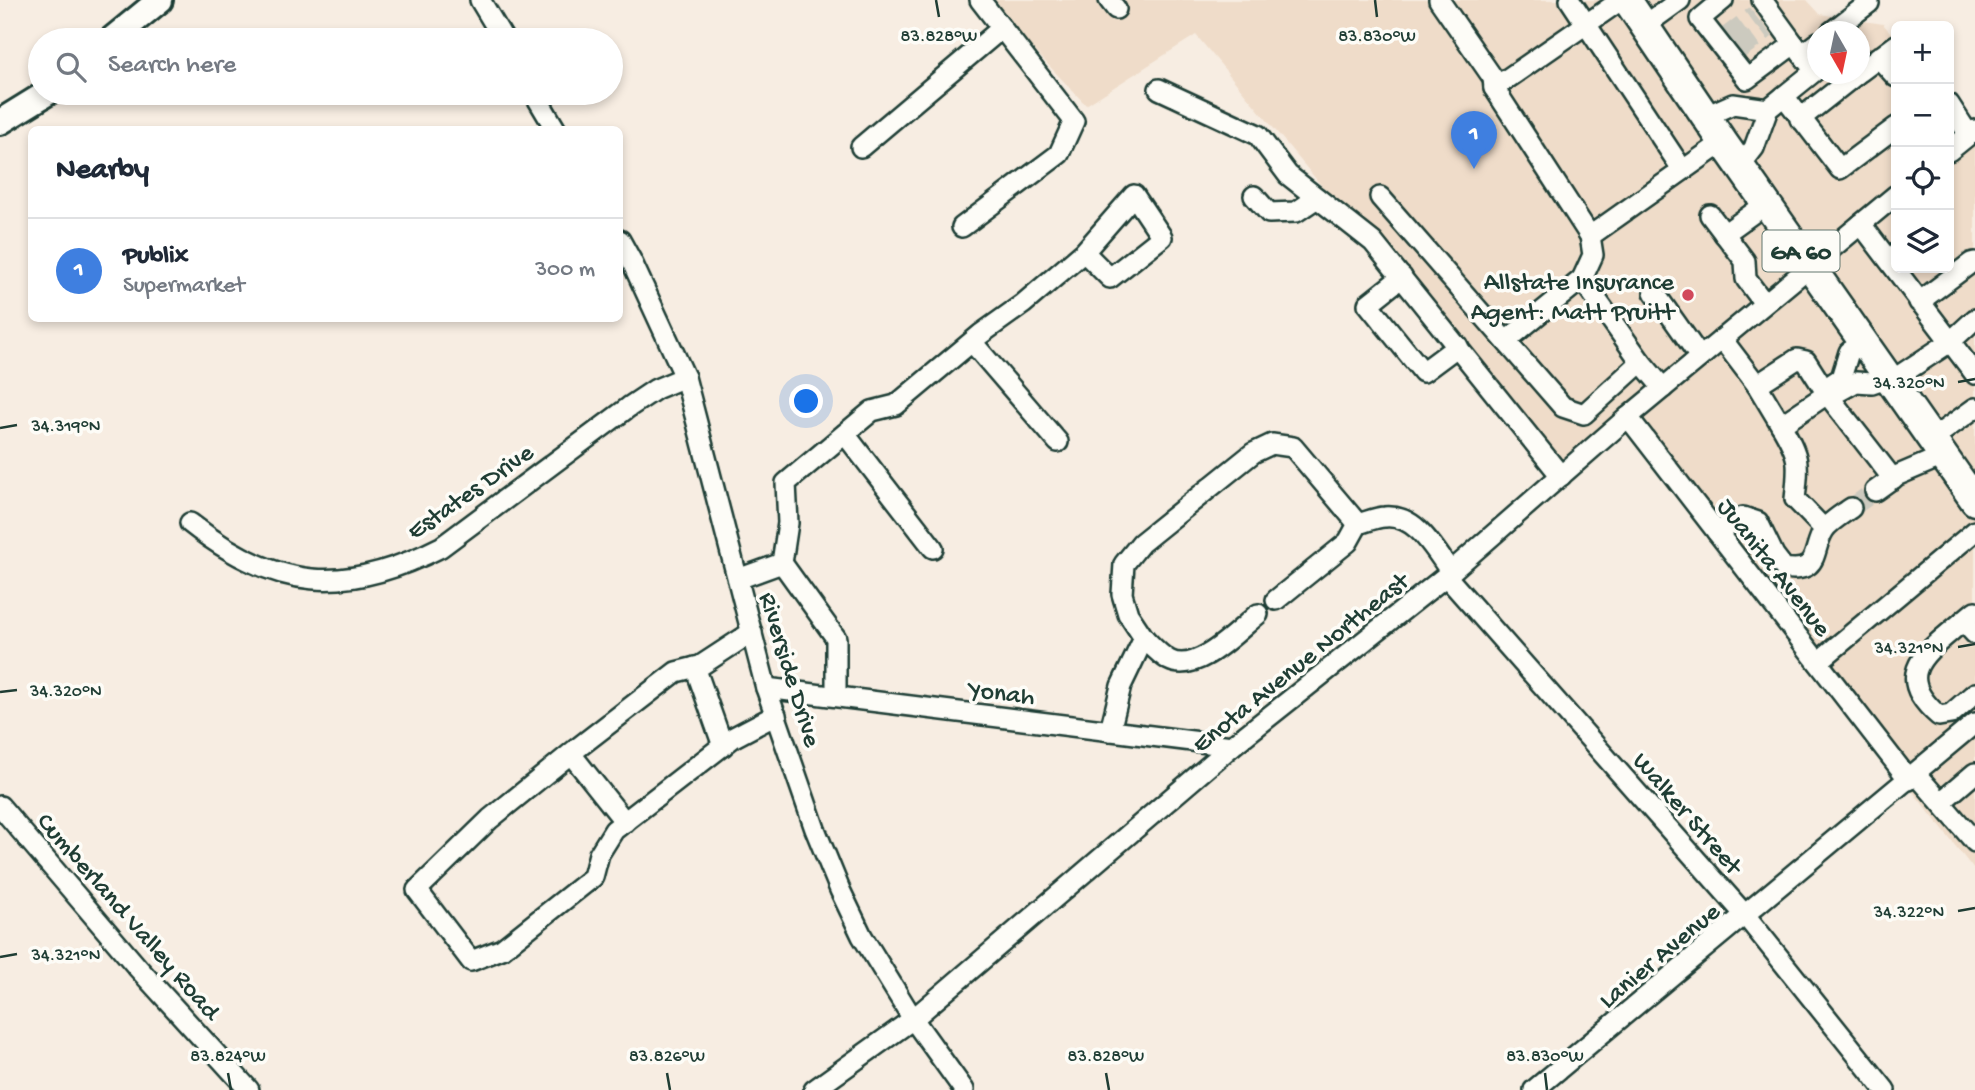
<!DOCTYPE html>
<html lang="en">
<head>
<meta charset="utf-8">
<style>
	body { margin:0; font-family:"Gochi Hand",sans-serif; background:#f2f2f3; color:#1f2937 }
	.controls { position:absolute; right:21px; top:21px; display:grid; overflow:hidden; border-radius:10px; box-shadow:0 4px 10px #0003 }
	.controls button { width:63px; height:63px; display:grid; place-items:center; padding:0; border:0; border-bottom:2px solid #e0e1e3; background:#fff; color:#1f2937; font:35px sans-serif }
	.compass { position:absolute; left:1807px; top:21px; width:63px; height:63px; border-radius:50%; background:#fff; box-shadow:0 4px 10px #0003; rotate:171deg }
	.you { position:absolute; left:807px; top:402px; width:24px; height:24px; margin:-18px; border:5px solid #fff; border-radius:50%; background:#1a73e8; box-shadow:0 0 0 10px #1a73e833 }
	.badge { display:grid; place-items:center; width:46px; height:46px; border-radius:50%; background:#0b8043; color:#fff; font-size:23px; font-weight:700 }
	.pin { position:absolute; translate:-50% -58px; filter:drop-shadow(0 2px 4px #0008) }
	.pin::after { content:''; position:absolute; top:37px; width:24px; height:21px; background:inherit; clip-path:polygon(0 0,100% 0,50% 100%) }
	.list { margin:0; padding:0; list-style:none }
	h2 { display:flex; justify-content:space-between; align-items:center; height:91px; margin:0; padding:0 28px; font-size:30px }
	h2 small { font-size:23px; font-weight:400; color:#747a83 }
	.list li { display:grid; grid-template-columns:46px 1fr auto; gap:21px; align-items:center; box-sizing:border-box; height:105px; padding:0 28px; border-top:2px solid #e0e1e3 }
	.list b { display:block; font-size:26px; white-space:nowrap }
	.list p { margin:0; font-size:23px; white-space:nowrap; color:#747a83 }
	.list em { font-size:23px; font-style:normal; color:#747a83 }
	.icon { flex:none; width:38px; height:38px; fill:none; stroke:currentColor; stroke-width:2; stroke-linecap:round; stroke-linejoin:round }
	.map { position:relative; flex:none; width:1975px; height:1090px; overflow:hidden }
	.search { position:absolute; background:#fff; box-shadow:0 4px 10px #0003; left:28px; top:28px; width:595px; height:77px; display:flex; align-items:center; gap:18px; box-sizing:border-box; padding:0 24px; border-radius:38px; color:#747a83; font-size:26px }
	.panel { position:absolute; background:#fff; box-shadow:0 4px 10px #0003; left:28px; top:126px; width:595px; height:196px; border-radius:10px }
	.map>svg:first-child { display:block }
	.built { fill:#efdcc9; fill-rule:evenodd }
	.lines { fill:none; stroke-linecap:round; stroke-linejoin:round }
	.minor-tunnel { stroke:#cccabf; stroke-width:19; stroke-dasharray:19 10; stroke-linecap:butt }
	.minor-casing { stroke:#1f3d34; stroke-width:24 }
	.major-casing { stroke:#1f3d34; stroke-width:30 }
	.highway-casing { stroke:#1f3d34; stroke-width:33 }
	.minor { stroke:#fdfcf7; stroke-width:19 }
	.major { stroke:#fdfcf7; stroke-width:24 }
	.highway { stroke:#fdfcf7; stroke-width:28 }
	.ticks { fill:none; stroke:#1f3d34; stroke-width:2.5 }
	.poi-dot { fill:#d1495b; stroke:#fdfcf7; stroke-width:2.5 }
	.labels { text-anchor:middle; stroke-width:7; stroke-linejoin:round; paint-order:stroke }
	.shield { fill:#fdfcf7; stroke:#62766e; stroke-width:2 }
	.shield-label { font-size:24px; font-weight:bold; fill:#1f3d34 }
	.poi-label { font-size:26px; fill:#1f3d34; stroke:#fdfcf7; text-anchor:end }
	.street-label { font-size:26px; fill:#1f3d34; stroke:#fdfcf7 }
	.ticks-label { font-size:18px; text-anchor:middle; fill:#1f3d34; stroke:#fdfcf7; stroke-width:7; stroke-linejoin:round; paint-order:stroke }
</style>
</head>
<body>
<div class="map">
<svg width="1975" height="1090" viewBox="0 0 1975 1090">
	<rect width="100%" height="100%" fill="#f7ede2"/>
	<filter id="ink" filterUnits="userSpaceOnUse"><feTurbulence type="fractalNoise" baseFrequency=".0143" numOctaves="2"/><feDisplacementMap in="SourceGraphic" scale="14" xChannelSelector="R" yChannelSelector="G"/><feConvolveMatrix kernelMatrix="1 2 1 2 8 2 1 2 1" color-interpolation-filters="sRGB"/></filter>
	<g filter="url(#ink)">
		<path class="built" d="M987,0H1807L1820,14L1883,24L1896,39V268H1949V99L1975,129V871L1627,427L1565,478L1196,35L1086,105ZM1818,32H1860V74H1818Z"/>
		<g class="lines">
			<g class="minor-tunnel">
				<polyline points="1727,36 1755,15"/>
				<polyline points="1739,50 1767,29"/>
				<polyline points="1851,508 1875,491"/>
			</g>
			<defs>
				<g id="minor">
					<polyline points="480,0 504,40"/>
					<polyline points="1109,0 1116,9"/>
					<polyline points="1439,0 1493,78 1494,88 1590,236 1593,255 1582,279 1641,362 1663,388"/>
					<polyline points="1570,0 1682,169"/>
					<polyline points="1723,0 1700,19 1747,79 1794,44 1762,0"/>
					<polyline points="1644,26 1680,0"/>
					<polyline points="1831,32 1869,3 1867,0"/>
					<polyline points="1802,54 1818,42"/>
					<polyline points="1878,57 1896,77"/>
					<polyline points="1860,72 1896,45"/>
					<polyline points="1494,88 1621,0"/>
					<polyline points="1159,89 1258,135 1288,175 1373,242 1561,476"/>
					<polyline points="534,93 556,130"/>
					<polyline points="1784,96 1815,71 1794,44"/>
					<polyline points="1949,104 1969,135"/>
					<polyline points="1706,116 1733,104 1768,109"/>
					<polyline points="1800,119 1857,74"/>
					<polyline points="861,147 1002,28"/>
					<polyline points="1949,151 1975,130"/>
					<polyline points="1740,166 1754,148 1768,109 1784,96 1840,169 1896,127"/>
					<polyline points="1254,196 1269,213 1296,212 1317,198"/>
					<polyline points="1380,197 1563,407 1584,414 1641,362"/>
					<polyline points="1710,215 1745,261 1746,279 1764,303"/>
					<polyline points="1861,224 1975,374"/>
					<polyline points="962,227 1059,154 1074,121 980,0"/>
					<polyline points="1724,234 1767,203"/>
					<polyline points="1590,236 1723,142"/>
					<polyline points="620,240 631,260 685,377 766,688 815,829 840,890 862,936 913,1019 964,1090"/>
					<polyline points="1402,277 1368,304 1423,372 1458,346"/>
					<polyline points="1654,292 1700,357"/>
					<polyline points="1919,302 1971,263 1975,262"/>
					<polyline points="1722,339 1757,385 1797,359 1806,361 1827,394 1893,479"/>
					<polyline points="1506,341 1582,279"/>
					<polyline points="972,342 1058,442"/>
					<polyline points="1891,381 1950,342 1975,319"/>
					<polyline points="1757,385 1781,425"/>
					<polyline points="1828,393 1832,384 1841,378 1849,352 1864,342"/>
					<polyline points="1628,417 1909,780"/>
					<polyline points="845,434 933,548"/>
					<polyline points="1932,439 1975,408"/>
					<polyline points="1875,491 1896,476 1943,456"/>
					<path d="M190,523C276,591 345,596 441,547L629,407L656,389L685,377"/>
					<path d="M1824,529L1795,499C1799,462 1800,457 1781,425L1827,394L1838,392L1856,382L1872,383L1889,377"/>
					<path d="M1717,532L1743,517L1758,522L1774,555L1784,568C1821,574 1811,550 1824,530C1829,522 1843,514 1851,508"/>
					<polyline points="782,563 836,638 836,696"/>
					<polyline points="1446,576 1745,915 1885,1090"/>
					<polyline points="738,579 782,563 788,523 786,483 872,411 896,405 981,334 1023,304 1084,252 1134,195 1162,237 1110,278 1084,252"/>
					<polyline points="1276,600 1348,542 1358,524"/>
					<polyline points="1975,611 1963,621 1975,634"/>
					<path d="M1963,621C1929,651 1889,673 1939,716L1951,714L1975,693"/>
					<polyline points="752,632 700,666 676,672 575,750 490,819 417,890 471,961 502,949 593,877 599,854 614,830 734,737 776,715"/>
					<path d="M1144,638C1151,645 1160,655 1169,660C1197,675 1237,631 1258,614"/>
					<polyline points="1818,662 1975,531"/>
					<polyline points="695,667 723,746"/>
					<polyline points="766,688 1232,746"/>
					<path d="M1110,731L1121,686L1144,638L1128,614L1122,594L1124,564L1141,543L1253,453L1272,444L1293,447L1358,524C1366,522 1376,517 1385,517C1417,514 1435,551 1451,572"/>
					<polyline points="571,754 625,822"/>
					<polyline points="1916,774 1975,842"/>
					<polyline points="1941,802 1975,773"/>
					<polyline points="0,806 138,968 249,1090"/>
					<polyline points="814,1090 913,1019 1232,746 1446,576 1628,417 1896,195"/>
					<polyline points="1534,1090 1975,723"/>
				</g>
				<g id="major">
					<polyline points="111,40 160,0"/>
					<polyline points="0,122 47,93"/>
				</g>
				<polyline id="highway" points="1627,0 1723,142 1975,501"/>
			</defs>
			<use href="#minor" class="minor-casing"/>
			<use href="#major" class="major-casing"/>
			<use href="#highway" class="highway-casing"/>
			<use href="#minor" class="minor"/>
			<use href="#major" class="major"/>
			<use href="#highway" class="highway"/>
		</g>
	</g>
	<path class="ticks" d="M936,0L939,17M1375,0L1377,17M1958,382L1975,379M0,428L17,425M1958,647L1975,644M0,692L17,690M1958,911L1975,908M0,957L17,954M228,1073L231,1090M667,1073L670,1090M1106,1073L1109,1090M1545,1073L1547,1090"/>
	<circle class="poi-dot" cx="1688" cy="295" r="7"/>
	<g class="labels">
		<rect class="shield" x="1762.5" y="230.5" width="77" height="41" rx="5"/>
		<g class="shield-label">
			<text x="1801" y="259">GA 60</text>
		</g>
		<g class="poi-label">
			<text x="1674" y="289">Allstate Insurance<tspan x="1674" dy="30">Agent: Matt Pruitt</tspan></text>
		</g>
		<g class="street-label">
			<text transform="translate(469 490) rotate(-35)" y="9">Estates Drive</text>
			<text transform="translate(1776 566) rotate(52)" y="9">Juanita Avenue</text>
			<text transform="translate(1299 661) rotate(-39)" y="9">Enota Avenue Northeast</text>
			<text transform="translate(792 669) rotate(73)" y="9">Riverside Drive</text>
			<text transform="translate(1002 691) rotate(7)" y="9">Yonah</text>
			<text transform="translate(1689 812) rotate(49)" y="9">Walker Street</text>
			<text transform="translate(130 915) rotate(49)" y="9">Cumberland Valley Road</text>
			<text transform="translate(1658 954) rotate(-40)" y="9">Lanier Avenue</text>
		</g>
	</g>
	<g class="ticks-label">
		<text x="939" y="41">83.828°W</text>
		<text x="1377" y="41">83.830°W</text>
		<text x="1909" y="388">34.320°N</text>
		<text x="66" y="431">34.319°N</text>
		<text x="1909" y="653">34.321°N</text>
		<text x="66" y="696">34.320°N</text>
		<text x="1909" y="917">34.322°N</text>
		<text x="66" y="960">34.321°N</text>
		<text x="228" y="1061">83.824°W</text>
		<text x="667" y="1061">83.826°W</text>
		<text x="1106" y="1061">83.828°W</text>
		<text x="1545" y="1061">83.830°W</text>
	</g>
</svg>
<div class="controls">
<button>+</button>
<button>−</button>
<button><svg class="icon" aria-label="locate" viewBox="0 0 24 24"><circle cx="12" cy="12" r="6"/><path d="M12 2v4M12 18v4M2 12h4M18 12h4"/></svg></button>
<button><svg class="icon" aria-label="layers" viewBox="0 0 24 24"><path d="M12 4l9 5-9 5-9-5zM3 14l9 5 9-5"/></svg></button>
</div>
<svg class="compass" viewBox="-18 -18 36 36"><path d="M0-13l5 13h-10z" fill="#e53935"/><path d="M0 13l5-13h-10z" fill="#747a83"/></svg>
<div class="you"></div>
<div class="pin badge" style="left:1474px;top:169px;background:#3f7fe0">1</div>
<div class="search"><svg class="icon" aria-label="search" viewBox="0 0 24 24"><circle cx="10" cy="10" r="6"/><path d="M15 15l6 6"/></svg>Search here</div>
<section class="panel">
<h2>Nearby<small></small></h2>
<ul class="list">
<li><span class="badge" style="background:#3f7fe0">1</span><div><b>Publix</b><p>Supermarket</p></div><em>300 m</em></li>
</ul>
</section>
</div>
</body>
</html>
